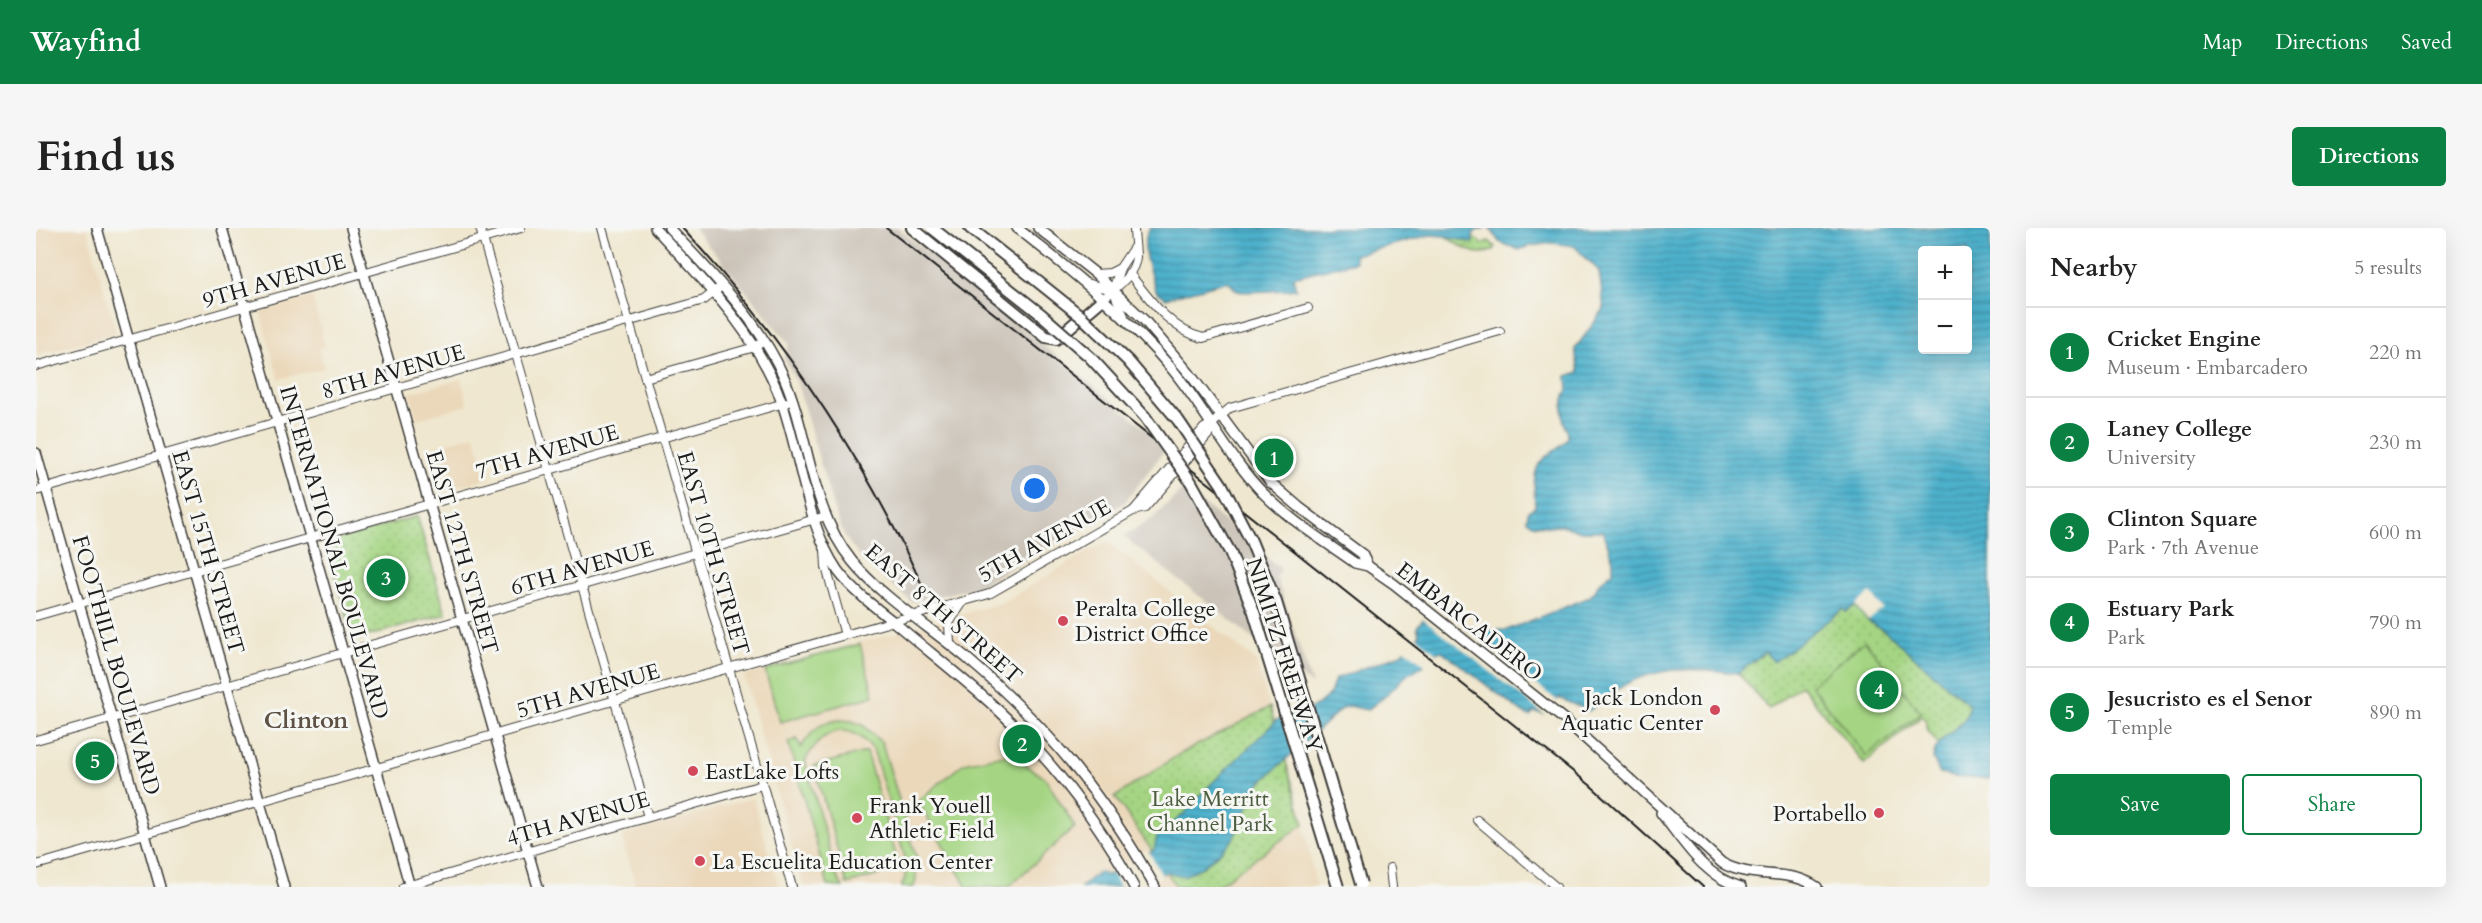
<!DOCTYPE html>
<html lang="en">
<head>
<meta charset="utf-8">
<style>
	body { margin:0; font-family:Cardo,serif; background:#f6f6f6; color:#222 }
	.controls { position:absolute; right:18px; top:18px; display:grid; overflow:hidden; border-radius:6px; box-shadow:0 6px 24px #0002 }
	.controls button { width:54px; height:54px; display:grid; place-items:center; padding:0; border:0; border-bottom:2px solid #e0e0e0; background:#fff; color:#222; font:30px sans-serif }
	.you { position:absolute; left:999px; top:261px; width:21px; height:21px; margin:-15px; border:4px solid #fff; border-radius:50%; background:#1a73e8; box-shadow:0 0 0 9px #1a73e833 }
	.badge { display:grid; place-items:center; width:39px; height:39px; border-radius:50%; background:#0b8043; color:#fff; font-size:20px; font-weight:700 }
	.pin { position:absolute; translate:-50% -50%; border:3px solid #fff; box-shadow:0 2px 6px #0006 }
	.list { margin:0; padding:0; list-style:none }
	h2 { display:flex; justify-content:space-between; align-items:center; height:78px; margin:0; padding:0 24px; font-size:26px }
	h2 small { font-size:20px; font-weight:400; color:#767676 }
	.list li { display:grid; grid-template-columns:39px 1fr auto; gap:18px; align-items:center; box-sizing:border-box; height:90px; padding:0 24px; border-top:2px solid #e0e0e0 }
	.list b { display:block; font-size:22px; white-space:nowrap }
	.list p { margin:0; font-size:20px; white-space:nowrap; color:#767676 }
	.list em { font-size:20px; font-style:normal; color:#767676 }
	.actions { display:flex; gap:12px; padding:18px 24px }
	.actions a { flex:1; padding:14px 0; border:2px solid #0b8043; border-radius:6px; text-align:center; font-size:21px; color:#0b8043 }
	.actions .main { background:#0b8043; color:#fff }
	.map { position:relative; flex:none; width:1954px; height:659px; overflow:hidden; border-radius:6px }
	header { display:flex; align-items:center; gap:36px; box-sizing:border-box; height:84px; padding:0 30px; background:#0b8043; color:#fff }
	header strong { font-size:28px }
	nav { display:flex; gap:33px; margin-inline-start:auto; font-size:21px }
	.intro { display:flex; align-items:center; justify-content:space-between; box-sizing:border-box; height:144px; padding:0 36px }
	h1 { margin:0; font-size:42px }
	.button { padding:15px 27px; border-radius:6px; background:#0b8043; color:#fff; font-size:21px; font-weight:700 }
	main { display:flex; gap:36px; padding:0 36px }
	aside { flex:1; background:#fff; border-radius:6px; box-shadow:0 6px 24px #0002 }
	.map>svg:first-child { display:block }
	.built { fill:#ebd8ba }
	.industrial { fill:#cbc3b8 }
	.grass { fill:url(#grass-dots); stroke:#607850; stroke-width:1.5 }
	.wetland { fill:url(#wetland-marsh); stroke:#607850; stroke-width:1.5 }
	.pitch { fill:#a5d583; stroke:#607850; stroke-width:1.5 }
	.water { fill:url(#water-rules); stroke:#346674; stroke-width:1.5; fill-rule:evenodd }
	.pier { fill:#efe7cf }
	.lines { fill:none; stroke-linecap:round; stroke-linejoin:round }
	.minor-casing { stroke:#3c3a37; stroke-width:10 }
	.major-casing { stroke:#3c3a37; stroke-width:12 }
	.highway-casing { stroke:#3c3a37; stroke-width:14 }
	.minor { stroke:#fff; stroke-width:8 }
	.major { stroke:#fff; stroke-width:9 }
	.highway { stroke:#fff; stroke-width:10 }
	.rail { stroke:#1c1c1c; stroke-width:2 }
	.highway-bridge-casing { stroke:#3c3a37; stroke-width:14; stroke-linecap:butt }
	.highway-bridge { stroke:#fff; stroke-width:10 }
	.poi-dot { fill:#d1495b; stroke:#f6f6f2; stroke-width:2 }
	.labels { text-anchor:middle; stroke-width:6; stroke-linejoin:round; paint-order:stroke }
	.street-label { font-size:22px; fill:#1c1c1c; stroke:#f6f6f2 }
	.poi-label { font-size:22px; fill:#1c1c1c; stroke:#f6f6f2; text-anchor:start }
	.park-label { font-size:22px; fill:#4c5d40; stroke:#f6f6f2 }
	.neighbourhood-label { font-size:24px; font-weight:bold; fill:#5e5145; stroke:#f6f6f2 }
</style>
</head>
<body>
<header>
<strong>Wayfind</strong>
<nav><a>Map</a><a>Directions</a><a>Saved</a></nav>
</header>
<div class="intro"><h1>Find us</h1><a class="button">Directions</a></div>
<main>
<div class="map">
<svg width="1954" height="659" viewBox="0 0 1954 659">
	<defs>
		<pattern id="grass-dots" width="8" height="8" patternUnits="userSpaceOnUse" patternTransform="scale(1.5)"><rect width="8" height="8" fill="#a5d583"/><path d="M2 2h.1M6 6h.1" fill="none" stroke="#8db671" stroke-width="1.8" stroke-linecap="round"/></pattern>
		<pattern id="wetland-marsh" width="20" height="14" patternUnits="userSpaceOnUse" patternTransform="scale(1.5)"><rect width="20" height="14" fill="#a5d583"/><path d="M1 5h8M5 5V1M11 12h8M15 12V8" fill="none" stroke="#8db671"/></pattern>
		<pattern id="water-rules" width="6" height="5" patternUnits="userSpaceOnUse" patternTransform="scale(1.5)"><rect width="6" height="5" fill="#4db1cc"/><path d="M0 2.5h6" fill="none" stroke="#3f8fa5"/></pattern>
	</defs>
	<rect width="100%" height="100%" fill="#f6f6f2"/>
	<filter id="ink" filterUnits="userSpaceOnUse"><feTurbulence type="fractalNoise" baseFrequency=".0167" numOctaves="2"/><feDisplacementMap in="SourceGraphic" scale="12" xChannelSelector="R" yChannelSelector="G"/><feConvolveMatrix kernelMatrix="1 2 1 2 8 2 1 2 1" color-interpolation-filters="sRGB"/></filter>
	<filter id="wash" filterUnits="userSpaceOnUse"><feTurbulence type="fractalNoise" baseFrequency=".008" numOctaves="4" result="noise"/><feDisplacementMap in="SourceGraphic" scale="24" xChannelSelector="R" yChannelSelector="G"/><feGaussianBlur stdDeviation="1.35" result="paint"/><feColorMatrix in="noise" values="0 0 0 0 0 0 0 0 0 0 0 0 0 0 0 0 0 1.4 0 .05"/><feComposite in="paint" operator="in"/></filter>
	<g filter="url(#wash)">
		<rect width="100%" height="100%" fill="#efe7cf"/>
		<g class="built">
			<polygon points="0,0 51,0 80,105 0,127"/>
			<polygon points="276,69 289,118 283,120 288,140 243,151 224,84"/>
			<polygon points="425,151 432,177 381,191 374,165"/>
			<polygon points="439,207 451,250 402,264 390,221"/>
			<polygon points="1071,313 1220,433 1268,596 1280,659 767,659 708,448 965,375"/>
			<polygon points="717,570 743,659 600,659 585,607"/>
		</g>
		<g class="industrial">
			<polygon points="658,0 862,0 1132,218 1089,274 1045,301 941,359 876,374 827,333 809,309 799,285 761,155 748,130 753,116"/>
			<polygon points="1148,260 1245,341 1240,348 1276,457 1087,308 1117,290"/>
		</g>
		<g class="grass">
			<polygon points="381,288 410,386 318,412 289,315"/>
			<path d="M1819,377L1832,393L1850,404L1933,477C1932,495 1915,505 1902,516L1892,503L1890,493L1886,488L1828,536L1765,457L1733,481L1702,445L1729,424L1738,433L1807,381Z"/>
			<polygon points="1234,479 1268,596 1179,659 1141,659 1079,569 1142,527"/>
		</g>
		<path class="wetland" d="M1412,5L1434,6L1447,16L1453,13L1459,19L1458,22C1439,31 1424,18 1409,8Z"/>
		<g class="pitch">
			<polygon points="1829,413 1885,485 1830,528 1775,457"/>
			<polygon points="824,416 838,468 744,494 729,442"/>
			<path d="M803,492L816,493L828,498L846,515L880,628V652L878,659H865L869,650V630L837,521C810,490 786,502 769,533L801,649L807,659L792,658L752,514L761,511L765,519C777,502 782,495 803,492Z"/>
			<polygon points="830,524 864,641 811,656 778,538"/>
			<polygon points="973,526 1010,551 1039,599 972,659 931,659 882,573 928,535"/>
		</g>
		<g class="water">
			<path d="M1114,0H1449L1442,2L1437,6V15L1409,8L1394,7L1318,27L1319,34L1257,49L1260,61C1254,62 1206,65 1202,63C1199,62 1195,56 1192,53L1130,70L1120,63C1114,42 1102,20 1114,0Z"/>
			<path d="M1454,0H1954V551L1918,549L1904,546L1897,531C1898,527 1899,521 1902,518C1911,501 1932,499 1933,477L1850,404L1832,393L1819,378L1810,384L1807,381L1738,434L1729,424L1702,445C1663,440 1621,437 1585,459C1573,466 1564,476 1552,483L1523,470L1508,486L1498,484L1494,488L1487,485L1406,423L1400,424L1386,439L1372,446L1347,470L1331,482L1313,478L1306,480L1222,557L1196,613L1168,638L1148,648L1130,644L1103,659H1045L1062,644L1072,647L1118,622L1121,608L1149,585L1172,559L1241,492L1279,479L1294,466L1299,451L1365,426L1381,410L1383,405L1381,399L1387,391L1444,403L1471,402L1554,369L1564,354L1577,344V332L1567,303H1542L1526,297L1514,299L1497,296L1491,292L1492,283L1499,279C1499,265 1496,251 1502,238C1508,225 1530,220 1532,208C1532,202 1528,196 1527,190C1526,182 1528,168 1532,162L1531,148L1543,144L1539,121L1568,81L1563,43L1538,18L1516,15L1494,18L1483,22L1463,14ZM1886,22H1932V122H1886Z"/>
		</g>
		<g class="pier">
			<polygon points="1835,365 1847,381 1832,393 1819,377"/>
			<polygon points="1388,388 1422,394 1523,474 1510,488 1385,389"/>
			<polygon points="1380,408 1403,427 1399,430 1396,428 1398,431 1390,438 1368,420"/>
			<polygon points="1112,622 1127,649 1110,659 1084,659 1074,642"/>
		</g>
	</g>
	<g filter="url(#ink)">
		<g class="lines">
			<defs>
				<g id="minor">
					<polyline points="444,0 612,589"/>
					<polyline points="566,0 756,659"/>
					<path d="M1093,45C1112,69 1135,103 1167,110L1272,80"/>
					<polyline points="1060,46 1074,45 1084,40"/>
					<polyline points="1050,55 1076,62"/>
					<path d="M1068,70C1080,60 1099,46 1100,29C1100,20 1098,9 1098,0"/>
					<polyline points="1088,88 1077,62 1084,40 1098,19"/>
					<polyline points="0,138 485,0"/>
					<polyline points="609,150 719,119 728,113"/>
					<polyline points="0,263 668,72 682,61"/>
					<polyline points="1098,282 1168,200 1176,196 1194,180 1464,103"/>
					<polyline points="789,320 790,339 809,407"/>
					<polyline points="0,388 752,174"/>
					<polyline points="914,416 913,395 927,374"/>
					<polyline points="0,512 790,288"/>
					<polyline points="1441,592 1520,659"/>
					<polyline points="0,637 953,366 1097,283 1109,280 1172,207 1176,196"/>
					<polyline points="1354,640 1356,659"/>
					<polyline points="367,659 726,557"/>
				</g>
				<g id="major">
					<polyline points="61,0 248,659"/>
					<polyline points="186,0 374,659"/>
					<polyline points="315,0 502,659"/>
					<path d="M619,0C667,52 723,107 746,175C764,226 771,299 802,343C818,364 839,379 859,395C892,423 927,450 960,480C1015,531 1062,593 1098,659"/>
					<path d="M633,0C674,44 722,91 747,147C774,207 773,280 816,333C844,368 898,402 933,432C1012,499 1069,569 1119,659"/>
					<path d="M981,0C1037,44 1090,87 1136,141C1169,181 1192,229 1228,266C1255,293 1288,313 1319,335L1332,338L1358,356L1530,493L1686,635C1718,653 1751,639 1781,659"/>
					<polyline points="1002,0 1060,46 1108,92 1154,146 1234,254 1263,279 1326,326 1332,338"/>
					<polyline points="0,225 124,659"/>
					<path d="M1625,585C1648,614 1668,649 1705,659"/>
				</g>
				<g id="highway">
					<polyline points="876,0 1010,109 1020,111 1068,70"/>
					<polyline points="934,0 976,33"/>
				</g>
			</defs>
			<use href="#minor" class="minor-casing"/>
			<use href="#major" class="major-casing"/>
			<use href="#highway" class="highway-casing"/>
			<use href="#minor" class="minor"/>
			<use href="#major" class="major"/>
			<use href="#highway" class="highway"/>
			<g class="rail">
				<path d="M646,0C747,109 830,232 891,368"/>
				<polyline points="850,0 1554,557 1667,659"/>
			</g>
			<defs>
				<g id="highway-bridge">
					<polyline points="896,0 1006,87 1054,129 1109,189 1155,254 1194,324 1218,384 1302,659"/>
					<polyline points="976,33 1046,89 1092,133 1142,192 1186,257 1215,313 1240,374 1325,656"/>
				</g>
			</defs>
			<use href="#highway-bridge" class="highway-bridge-casing"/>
			<use href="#highway-bridge" class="highway-bridge"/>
		</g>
	</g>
	<g class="poi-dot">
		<circle cx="1027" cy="393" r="6"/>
		<circle cx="1679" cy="482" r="6"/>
		<circle cx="657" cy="543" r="6"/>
		<circle cx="1843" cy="585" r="6"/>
		<circle cx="821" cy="590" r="6"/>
		<circle cx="664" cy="633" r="6"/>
	</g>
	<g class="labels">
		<g class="street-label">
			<text transform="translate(238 52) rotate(-16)" y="8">9TH AVENUE</text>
			<text transform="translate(357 143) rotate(-16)" y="8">8TH AVENUE</text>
			<text transform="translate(511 223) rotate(-16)" y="8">7TH AVENUE</text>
			<text transform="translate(1008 312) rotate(-29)" y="8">5TH AVENUE</text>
			<text transform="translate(173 324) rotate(74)" y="8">EAST 15TH STREET</text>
			<text transform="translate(299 324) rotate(74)" y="8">INTERNATIONAL BOULEVARD</text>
			<text transform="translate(427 324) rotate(74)" y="8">EAST 12TH STREET</text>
			<text transform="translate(678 325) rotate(74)" y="8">EAST 10TH STREET</text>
			<text transform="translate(546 339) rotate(-16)" y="8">6TH AVENUE</text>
			<text transform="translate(908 385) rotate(41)" y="8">EAST 8TH STREET</text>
			<text transform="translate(1434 393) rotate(38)" y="8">EMBARCADERO</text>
			<text transform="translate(1249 427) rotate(72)" y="8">NIMITZ FREEWAY</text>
			<text transform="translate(81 437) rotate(74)" y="8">FOOTHILL BOULEVARD</text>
			<text transform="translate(552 462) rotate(-16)" y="8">5TH AVENUE</text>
			<text transform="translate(542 590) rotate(-16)" y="8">4TH AVENUE</text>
		</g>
		<g class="poi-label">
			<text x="1039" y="388">Peralta College<tspan x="1039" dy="25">District Office</tspan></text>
			<text x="1667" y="477" text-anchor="end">Jack London<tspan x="1667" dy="25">Aquatic Center</tspan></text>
			<text x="669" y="551">EastLake Lofts</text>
			<text x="833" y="585">Frank Youell<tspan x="833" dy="25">Athletic Field</tspan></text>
			<text x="1831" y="593" text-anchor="end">Portabello</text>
			<text x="676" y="641">La Escuelita Education Center</text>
		</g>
		<g class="park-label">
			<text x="1174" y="578">Lake Merritt<tspan x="1174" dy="25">Channel Park</tspan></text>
		</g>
		<g class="neighbourhood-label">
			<text x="270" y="500">Clinton</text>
		</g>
	</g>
</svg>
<div class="controls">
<button>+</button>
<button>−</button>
</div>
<div class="you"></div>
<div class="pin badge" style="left:1238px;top:230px">1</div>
<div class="pin badge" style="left:986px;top:516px">2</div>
<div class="pin badge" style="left:350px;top:350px">3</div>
<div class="pin badge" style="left:1843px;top:462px">4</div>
<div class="pin badge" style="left:59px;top:533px">5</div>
</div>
<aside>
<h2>Nearby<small>5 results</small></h2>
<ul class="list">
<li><span class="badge">1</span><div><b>Cricket Engine</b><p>Museum · Embarcadero</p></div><em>220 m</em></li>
<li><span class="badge">2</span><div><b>Laney College</b><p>University</p></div><em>230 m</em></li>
<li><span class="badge">3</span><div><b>Clinton Square</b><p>Park · 7th Avenue</p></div><em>600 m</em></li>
<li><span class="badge">4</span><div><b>Estuary Park</b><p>Park</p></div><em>790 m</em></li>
<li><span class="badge">5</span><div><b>Jesucristo es el Senor</b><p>Temple</p></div><em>890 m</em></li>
</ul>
<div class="actions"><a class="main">Save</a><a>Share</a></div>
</aside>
</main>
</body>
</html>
